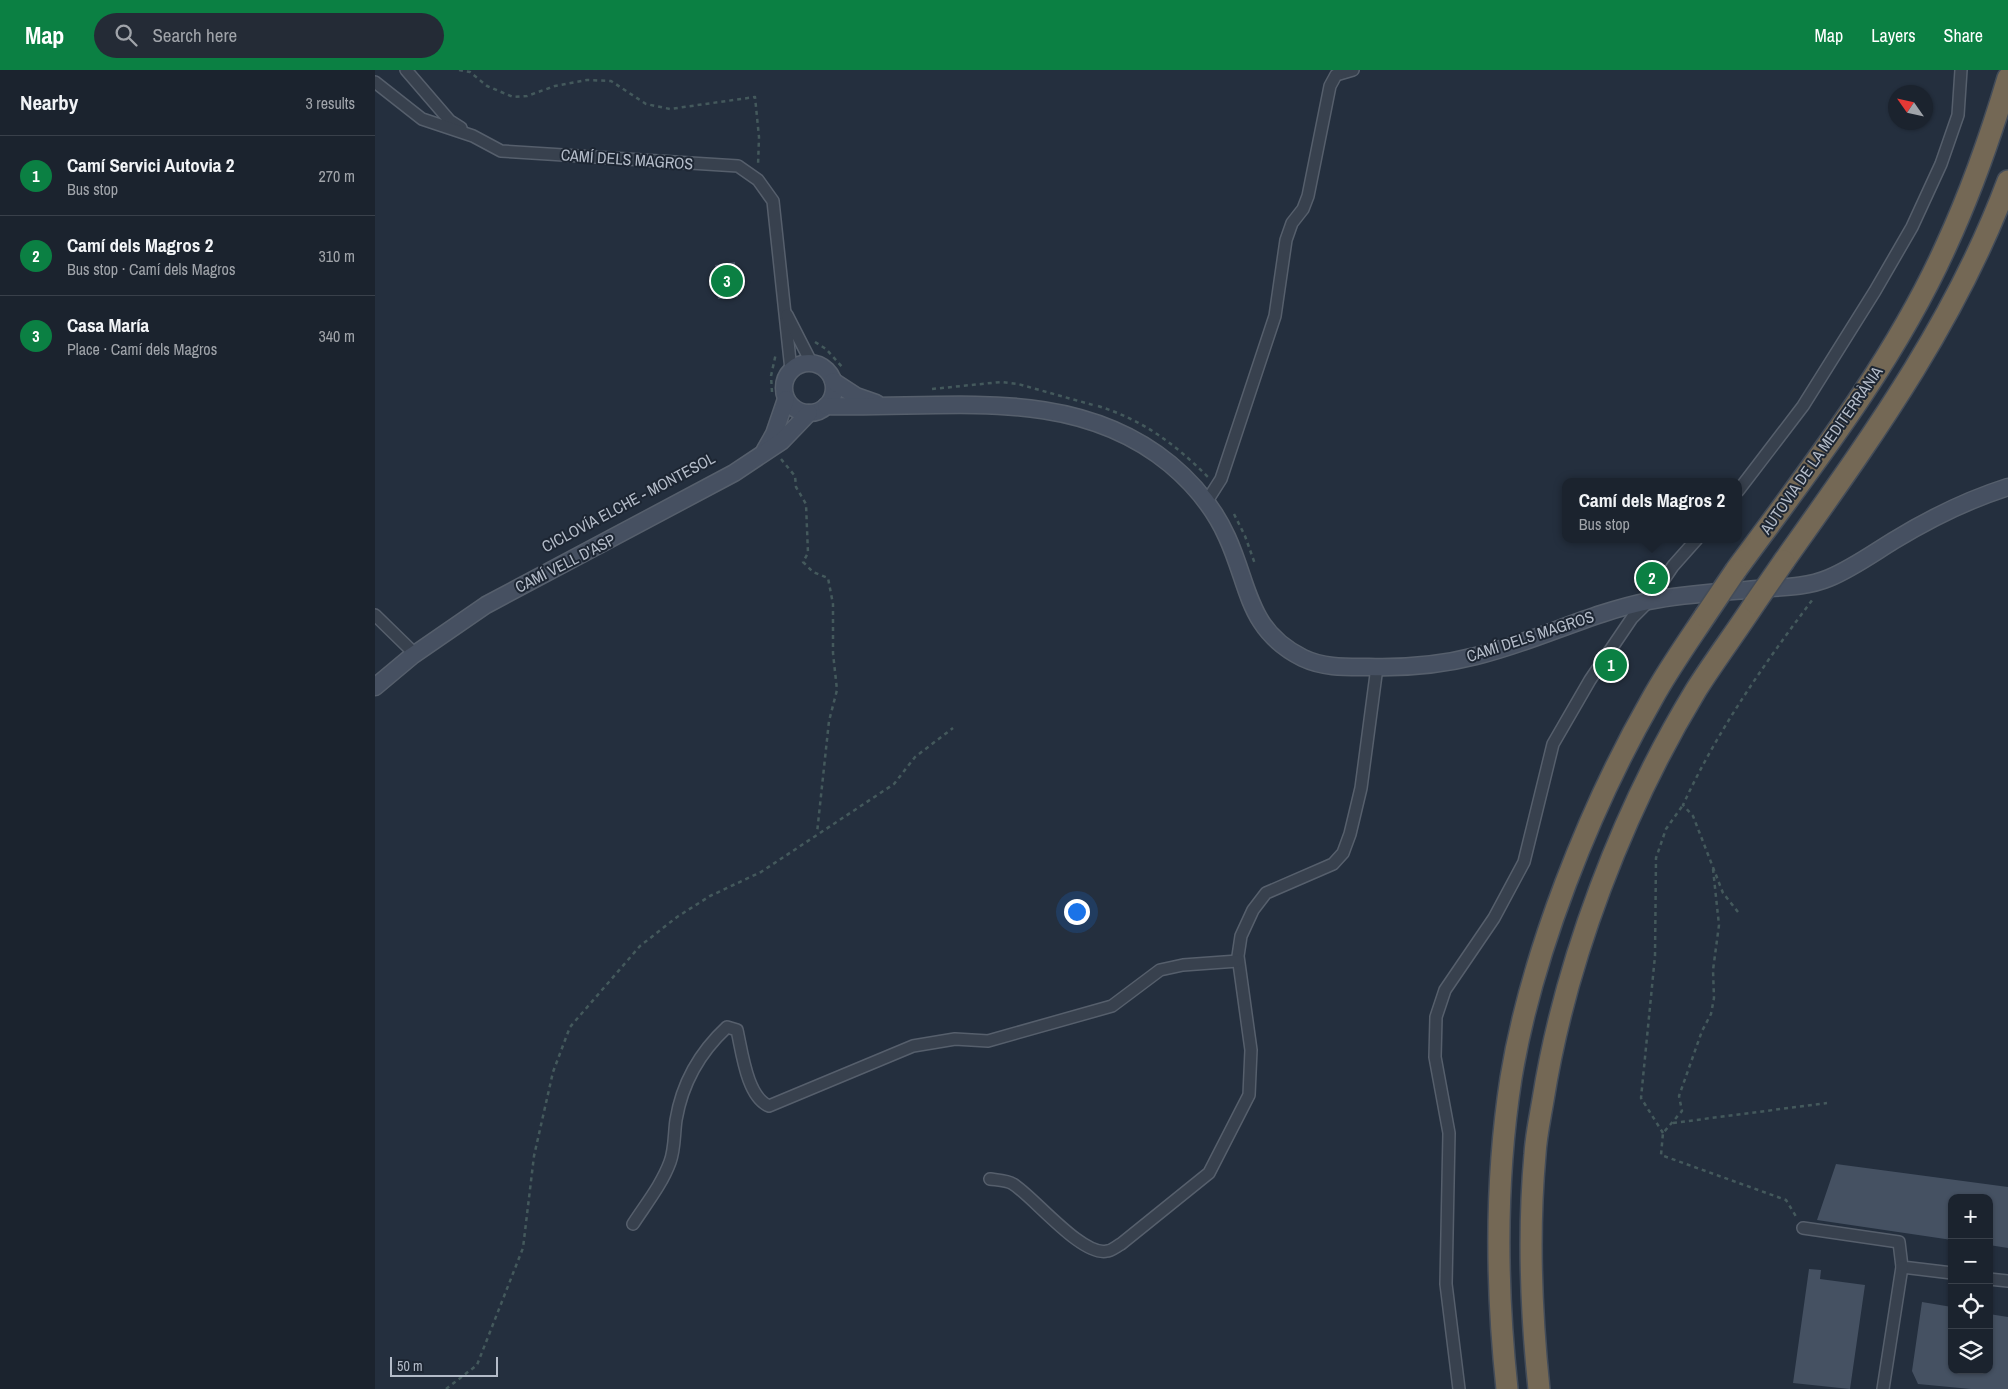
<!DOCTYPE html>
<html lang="en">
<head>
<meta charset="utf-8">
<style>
	body { margin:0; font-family:"Archivo Narrow",sans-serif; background:#242b36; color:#f1f3f6 }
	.controls { position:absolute; right:15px; bottom:15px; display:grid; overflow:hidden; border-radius:10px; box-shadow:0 1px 4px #0004 }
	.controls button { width:45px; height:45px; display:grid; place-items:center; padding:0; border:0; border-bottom:1px solid #39404a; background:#1b232e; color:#f1f3f6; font:25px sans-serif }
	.compass { position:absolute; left:1513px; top:15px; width:45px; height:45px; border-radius:50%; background:#1b232e; box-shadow:0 1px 4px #0004; rotate:304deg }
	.scale { position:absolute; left:15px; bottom:12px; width:108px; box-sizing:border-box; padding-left:5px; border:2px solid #b4bcc9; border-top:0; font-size:14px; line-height:18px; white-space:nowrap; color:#b4bcc9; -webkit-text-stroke:4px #1d2633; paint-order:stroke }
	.you { position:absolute; left:701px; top:841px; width:18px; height:18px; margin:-12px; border:4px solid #fff; border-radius:50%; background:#1a73e8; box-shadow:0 0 0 8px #1a73e833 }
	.badge { display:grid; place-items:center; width:32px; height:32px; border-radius:50%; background:#0b8043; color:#fff; font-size:16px; font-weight:700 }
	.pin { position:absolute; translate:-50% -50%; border:2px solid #fff; box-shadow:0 1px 5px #0006 }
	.popup { position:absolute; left:1187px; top:408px; width:180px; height:65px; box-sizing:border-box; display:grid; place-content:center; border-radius:10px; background:#1b232e; filter:drop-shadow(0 1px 4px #0005); font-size:16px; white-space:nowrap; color:#a0a4aa }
	.popup b { font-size:19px; color:#f1f3f6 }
	.popup::after { content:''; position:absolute; left:50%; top:100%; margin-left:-10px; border:10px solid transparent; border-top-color:#1b232e }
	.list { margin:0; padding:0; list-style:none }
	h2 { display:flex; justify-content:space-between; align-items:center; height:65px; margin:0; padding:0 20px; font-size:21px }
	h2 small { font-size:16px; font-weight:400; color:#a0a4aa }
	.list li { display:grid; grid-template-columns:32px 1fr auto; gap:15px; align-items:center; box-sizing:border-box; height:80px; padding:0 20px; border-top:1px solid #39404a }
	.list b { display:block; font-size:19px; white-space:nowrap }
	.list p { margin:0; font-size:16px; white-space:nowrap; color:#a0a4aa }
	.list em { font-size:16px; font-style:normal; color:#a0a4aa }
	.icon { flex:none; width:28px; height:28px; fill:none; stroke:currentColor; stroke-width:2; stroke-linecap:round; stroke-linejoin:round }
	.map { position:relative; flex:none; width:1633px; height:1319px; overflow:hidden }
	header { display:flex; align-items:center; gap:30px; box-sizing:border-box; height:70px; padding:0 25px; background:#0b8043; color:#fff }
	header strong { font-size:24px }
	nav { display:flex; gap:28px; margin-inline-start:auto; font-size:18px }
	.search { width:350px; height:45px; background:#242b36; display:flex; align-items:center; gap:12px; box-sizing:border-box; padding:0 18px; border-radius:28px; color:#a0a4aa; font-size:19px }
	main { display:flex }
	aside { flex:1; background:#1b232e }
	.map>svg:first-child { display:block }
	.building { fill:#455162 }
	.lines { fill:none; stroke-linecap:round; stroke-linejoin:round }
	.street-casing { stroke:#565f6c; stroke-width:14 }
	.secondary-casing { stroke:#565f6c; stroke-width:19 }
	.highway-casing { stroke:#434c59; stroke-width:24 }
	.path { stroke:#44595c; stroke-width:2.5; stroke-dasharray:4 4; stroke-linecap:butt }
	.street { stroke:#38414e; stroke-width:11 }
	.secondary { stroke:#465061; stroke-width:16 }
	.highway { stroke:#746855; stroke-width:21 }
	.highway-bridge-casing { stroke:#434c59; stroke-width:24; stroke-linecap:butt }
	.highway-bridge { stroke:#746855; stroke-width:21 }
	.labels { text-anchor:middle; stroke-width:4; stroke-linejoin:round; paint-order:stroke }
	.street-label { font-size:16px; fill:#b4bcc9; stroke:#1d2633 }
</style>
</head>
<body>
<header>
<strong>Map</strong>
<div class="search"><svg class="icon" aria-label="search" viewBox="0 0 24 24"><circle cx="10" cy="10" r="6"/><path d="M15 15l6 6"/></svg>Search here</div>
<nav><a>Map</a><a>Layers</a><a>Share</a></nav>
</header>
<main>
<aside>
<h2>Nearby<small>3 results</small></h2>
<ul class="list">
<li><span class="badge">1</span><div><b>Camí Servici Autovia 2</b><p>Bus stop</p></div><em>270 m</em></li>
<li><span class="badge">2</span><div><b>Camí dels Magros 2</b><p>Bus stop · Camí dels Magros</p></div><em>310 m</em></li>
<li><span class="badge">3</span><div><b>Casa María</b><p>Place · Camí dels Magros</p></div><em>340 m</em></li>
</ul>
</aside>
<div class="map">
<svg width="1633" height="1319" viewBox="0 0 1633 1319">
	<rect width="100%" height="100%" fill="#242f3e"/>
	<g class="building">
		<polygon points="360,192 363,227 343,229 340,195"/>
		<polygon points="1461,1094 1633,1117 1633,1178 1614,1175 1614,1128 1577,1128 1577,1170 1442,1150"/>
		<polygon points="1434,1199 1446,1200 1445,1209 1490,1215 1475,1319 1418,1313"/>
		<polygon points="1547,1232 1577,1237 1577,1300 1614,1300 1614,1244 1633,1247 1633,1319 1596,1319 1543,1314 1537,1301"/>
	</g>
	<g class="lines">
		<defs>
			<g id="street">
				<polyline points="31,0 75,51 86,58"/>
				<polyline points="0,12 47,49 98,66 126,81 363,96 383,110 398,131 416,300"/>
				<polyline points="412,245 436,292"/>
				<polyline points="1363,421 1428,336 1500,221 1537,157 1566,94 1583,45 1586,0"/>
				<polyline points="832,431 846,409 900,246 911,170 917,153 928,139 933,126 955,16 961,5 978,0"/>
				<polyline points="0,545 40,584"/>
				<path d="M615,1109C621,1110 632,1110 638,1114C658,1126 707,1187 732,1181C736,1181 742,1176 746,1174L834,1103L874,1025L876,980L863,886L866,866L878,840L891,823L958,794L968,783L975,764L986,718L1002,597"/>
				<path d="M258,1154C271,1134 287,1114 295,1092C300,1079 299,1063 301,1050C307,1014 325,982 352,957L362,960C367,982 372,1027 394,1036L538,976L580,969L613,971L737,936L785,900L808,895L863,891"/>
				<polyline points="1428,1158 1524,1172 1527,1197 1577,1203"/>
				<polyline points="1614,1209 1633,1211"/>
				<polyline points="1084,1319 1071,1214 1074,1063 1060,987 1061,947 1070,920 1119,848 1149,792 1178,674 1215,610 1257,548 1275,530 1298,496 1322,469"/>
				<polyline points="1508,1319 1527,1197"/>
			</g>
			<g id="secondary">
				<circle cx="434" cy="318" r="25"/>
				<polyline points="458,311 481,326 501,333"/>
				<path d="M451,336C568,340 697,313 795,394C819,414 839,438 852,467C875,517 872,560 928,588C949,598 971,597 994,597C1029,598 1066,595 1101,586C1160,572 1214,543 1274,531C1313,523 1354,522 1394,518C1414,517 1435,516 1454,508C1476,499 1497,484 1518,471C1554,449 1592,430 1633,417"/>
				<polyline points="390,380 399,364 411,329"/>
				<polyline points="0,617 37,586 111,535 359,403 407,371 434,343"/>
			</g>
			<g id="highway">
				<path d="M1409,491C1496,368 1580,253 1633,111"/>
				<path d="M1361,500C1436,398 1519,292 1571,176C1596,122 1616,65 1633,8"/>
				<path d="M1132,1319C1121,1216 1120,1111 1136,1008C1156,885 1215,737 1277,629C1293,600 1312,573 1330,546"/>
				<path d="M1164,1319C1156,1242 1153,1162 1160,1084C1161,1066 1165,1048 1168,1030C1190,891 1248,740 1321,620C1340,590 1361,562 1380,533"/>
			</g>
		</defs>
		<use href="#street" class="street-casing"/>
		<use href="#secondary" class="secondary-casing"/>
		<use href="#highway" class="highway-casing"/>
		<g class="path">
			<polyline points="84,0 95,2 112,16 138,27 152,26 180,16 212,10 236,11 271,34 295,39 380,27 384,67 383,96"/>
			<polyline points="440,272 451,279 469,299"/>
			<polyline points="557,319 626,312 643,314 718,335"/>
			<polyline points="397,322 396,306 401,283"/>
			<path d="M723,336C768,350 800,374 833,407"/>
			<polyline points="406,389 420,406 421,417 431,434 433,483 428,492 438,502 453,508 458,534 458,583 462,620 454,651 442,763"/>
			<polyline points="859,444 870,466 880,494"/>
			<polyline points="1338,799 1344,855 1338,900 1339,928 1336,944 1327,961 1304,1026 1307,1041 1288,1063 1286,1085 1411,1130 1422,1148"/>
			<path d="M1363,842L1348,823L1318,746L1308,735C1342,661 1389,594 1438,529"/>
			<polyline points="1298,1053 1452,1033"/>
			<polyline points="1288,1063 1266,1028 1280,886 1281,788 1291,759 1308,735"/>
			<polyline points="71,1319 102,1295 148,1178 159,1086 178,1002 195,957 265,876 302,847 335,826 386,802 519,714 540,687 578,658"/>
		</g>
		<use href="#street" class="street"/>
		<use href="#secondary" class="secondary"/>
		<use href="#highway" class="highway"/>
		<defs>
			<g id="highway-bridge">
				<polyline points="1380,533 1409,491"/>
				<polyline points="1330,546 1361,500"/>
			</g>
		</defs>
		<use href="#highway-bridge" class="highway-bridge-casing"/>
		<use href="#highway-bridge" class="highway-bridge"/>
	</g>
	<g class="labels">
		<g class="street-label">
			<text transform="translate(252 89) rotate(4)" y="6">CAMÍ DELS MAGROS</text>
			<text transform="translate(1446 380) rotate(-55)" y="6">AUTOVIA DE LA MEDITERRÀNIA</text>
			<text transform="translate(253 432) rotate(-28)" y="6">CICLOVÍA ELCHE - MONTESOL</text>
			<text transform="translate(190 493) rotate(-27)" y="6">CAMÍ VELL D'ASP</text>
			<text transform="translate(1155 566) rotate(-18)" y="6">CAMÍ DELS MAGROS</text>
		</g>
	</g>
</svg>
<div class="controls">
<button>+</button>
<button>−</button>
<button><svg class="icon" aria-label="locate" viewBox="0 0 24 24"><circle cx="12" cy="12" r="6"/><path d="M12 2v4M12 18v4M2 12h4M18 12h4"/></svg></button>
<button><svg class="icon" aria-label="layers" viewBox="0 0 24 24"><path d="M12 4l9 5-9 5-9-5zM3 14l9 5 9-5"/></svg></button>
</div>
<svg class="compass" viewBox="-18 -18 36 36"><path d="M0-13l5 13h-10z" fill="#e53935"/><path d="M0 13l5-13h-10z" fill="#a0a4aa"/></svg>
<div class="scale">50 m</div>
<div class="you"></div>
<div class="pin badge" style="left:1236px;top:595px">1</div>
<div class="pin badge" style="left:1277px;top:508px">2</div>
<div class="popup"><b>Camí dels Magros 2</b>Bus stop</div>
<div class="pin badge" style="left:352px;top:211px">3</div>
</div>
</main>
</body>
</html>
